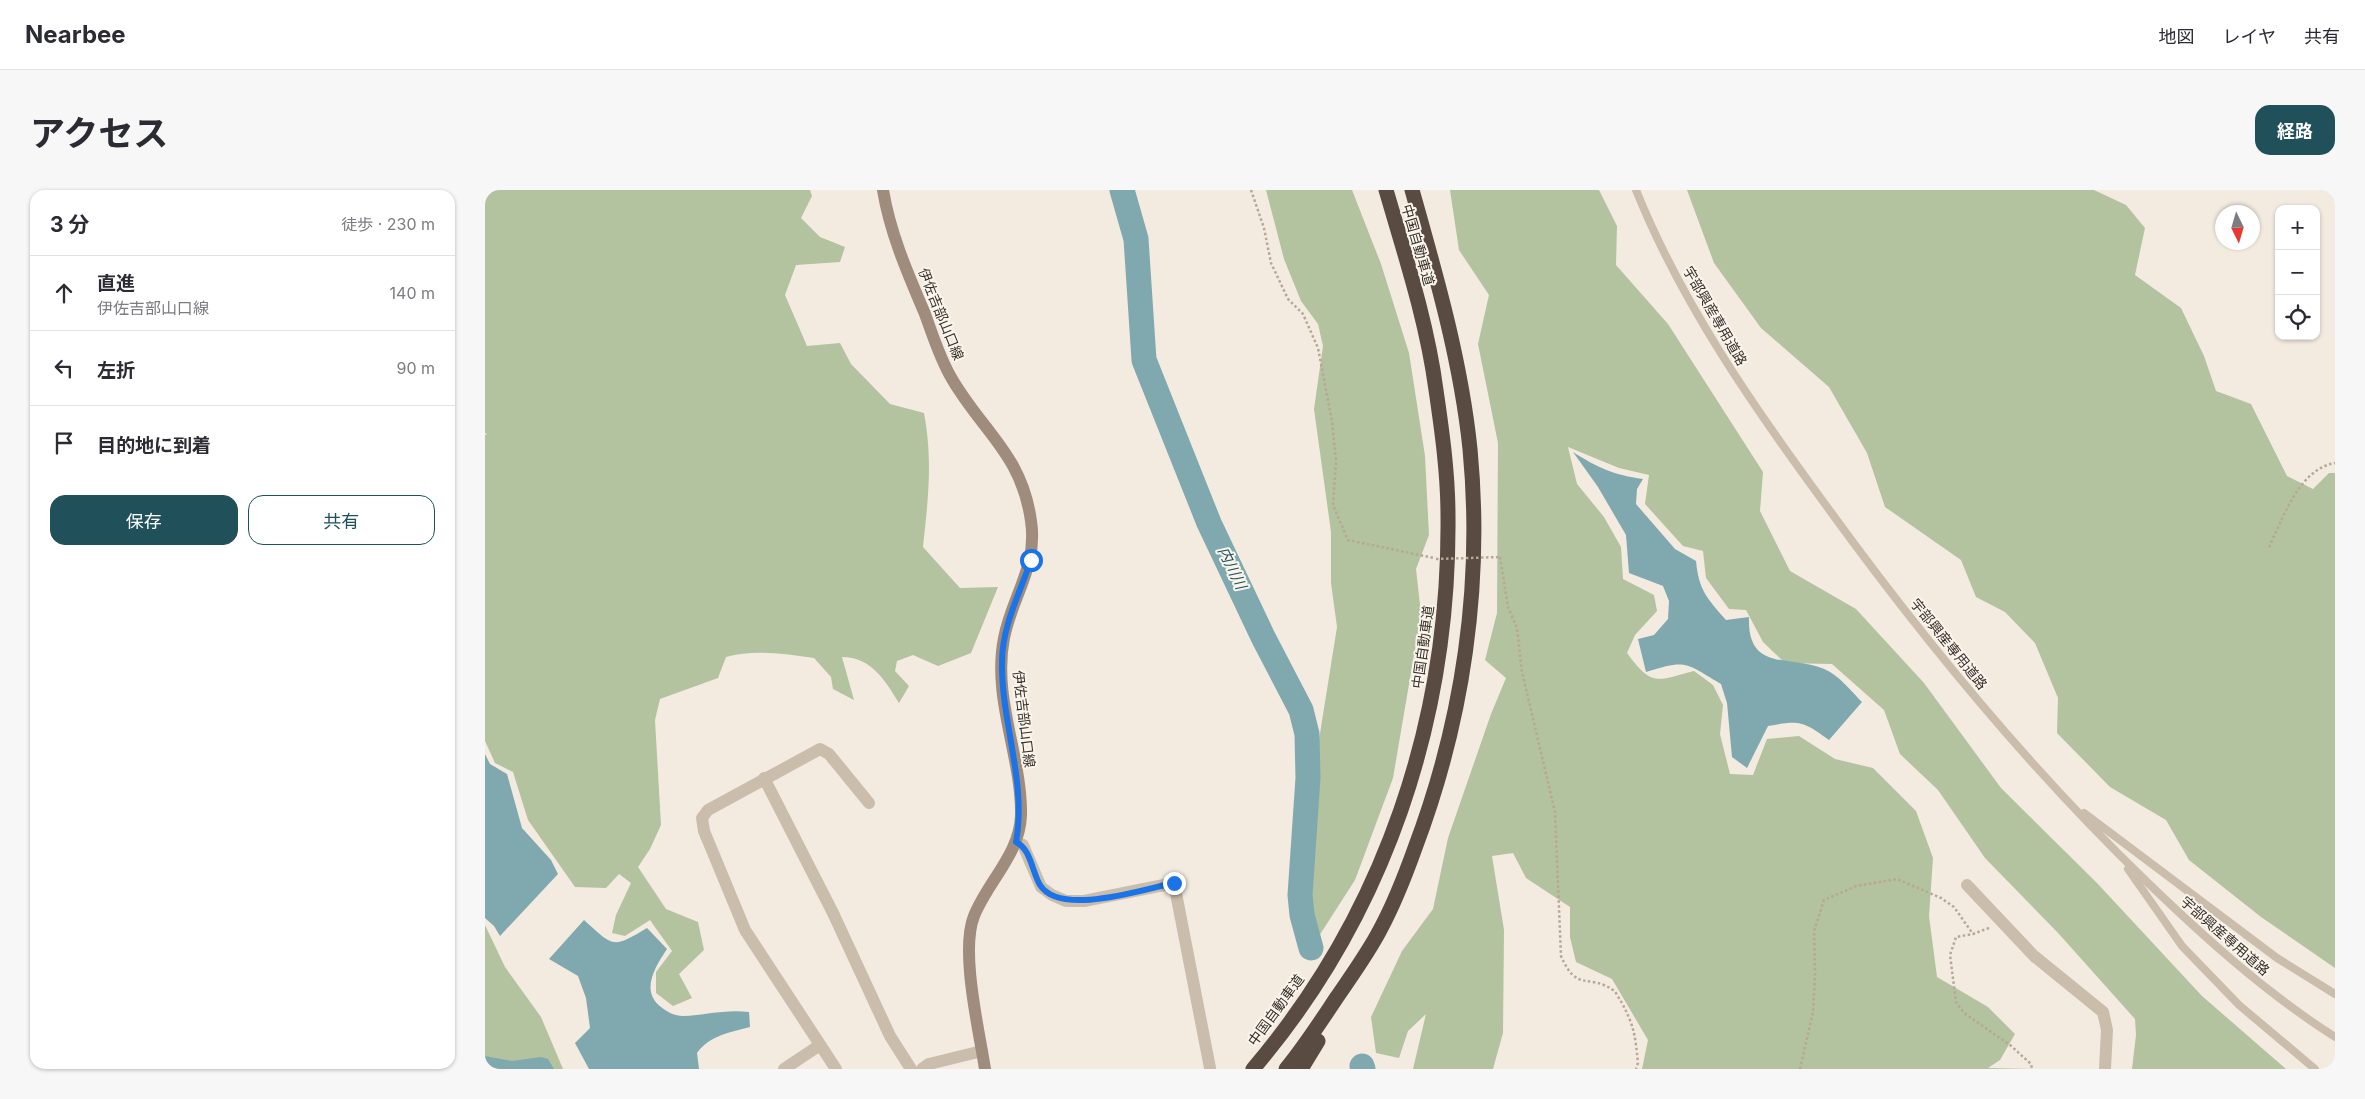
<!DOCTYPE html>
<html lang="ja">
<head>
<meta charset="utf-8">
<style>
	body { margin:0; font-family:Inter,"Noto Sans JP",sans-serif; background:#f7f7f7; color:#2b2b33 }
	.controls { position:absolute; right:15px; top:15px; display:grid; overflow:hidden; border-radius:10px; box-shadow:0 1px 4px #0004 }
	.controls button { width:45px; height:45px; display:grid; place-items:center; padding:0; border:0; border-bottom:1px solid #e1e1e2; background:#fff; color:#2b2b33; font:25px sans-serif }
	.compass { position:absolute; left:1730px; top:15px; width:45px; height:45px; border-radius:50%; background:#fff; box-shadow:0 1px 4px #0004; rotate:175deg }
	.stop { position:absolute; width:15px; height:15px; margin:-11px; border:4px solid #1a73e8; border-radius:50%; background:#fff }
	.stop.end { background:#1a73e8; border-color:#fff; box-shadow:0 1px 5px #0008 }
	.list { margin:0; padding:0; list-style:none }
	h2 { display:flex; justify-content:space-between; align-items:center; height:65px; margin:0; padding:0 20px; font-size:21px }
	h2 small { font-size:16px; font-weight:400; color:#7c7c81 }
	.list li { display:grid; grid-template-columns:32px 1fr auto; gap:15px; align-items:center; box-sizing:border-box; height:75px; padding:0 20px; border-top:1px solid #e1e1e2 }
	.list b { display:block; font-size:19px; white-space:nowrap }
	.list p { margin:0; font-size:16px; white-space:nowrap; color:#7c7c81 }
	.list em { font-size:16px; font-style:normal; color:#7c7c81 }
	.actions { display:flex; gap:10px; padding:15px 20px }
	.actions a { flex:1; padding:11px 0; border:1px solid #20515a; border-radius:15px; text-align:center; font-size:18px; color:#20515a }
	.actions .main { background:#20515a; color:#fff }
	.icon { flex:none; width:28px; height:28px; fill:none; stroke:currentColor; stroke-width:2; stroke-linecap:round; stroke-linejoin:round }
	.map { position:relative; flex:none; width:1850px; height:879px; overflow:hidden; border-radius:15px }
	header { display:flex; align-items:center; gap:30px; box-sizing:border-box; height:70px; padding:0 25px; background:#fff; border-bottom:1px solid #e1e1e2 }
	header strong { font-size:24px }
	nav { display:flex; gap:28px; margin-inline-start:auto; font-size:18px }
	.intro { display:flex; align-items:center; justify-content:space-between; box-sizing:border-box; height:120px; padding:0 30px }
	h1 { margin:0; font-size:35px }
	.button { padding:12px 22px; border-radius:15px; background:#20515a; color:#fff; font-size:18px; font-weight:700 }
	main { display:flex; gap:30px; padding:0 30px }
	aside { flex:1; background:#fff; border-radius:15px; box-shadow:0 1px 4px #0004 }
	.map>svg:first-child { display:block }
	.green { fill:#b3c29f }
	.water { fill:#7fa9af }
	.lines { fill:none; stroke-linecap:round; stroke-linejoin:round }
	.river { stroke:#7fa9af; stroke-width:25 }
	.path { stroke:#b7a795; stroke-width:2.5; stroke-dasharray:2.5 2.5; stroke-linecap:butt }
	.lane { stroke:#cbbdab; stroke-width:8 }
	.street { stroke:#cbbdab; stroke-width:12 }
	.secondary { stroke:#9f8c7c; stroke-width:12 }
	.highway { stroke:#5a4b42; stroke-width:15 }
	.path-bridge { stroke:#b7a795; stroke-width:2.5; stroke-dasharray:2.5 2.5; stroke-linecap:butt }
	.route { stroke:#1a73e8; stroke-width:6 }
	.labels { text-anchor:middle; stroke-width:4; stroke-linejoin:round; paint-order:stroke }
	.street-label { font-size:14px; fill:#39302a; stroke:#faf5ec }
	.water-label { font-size:15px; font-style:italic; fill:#20515a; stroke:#faf5ec }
</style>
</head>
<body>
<header>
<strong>Nearbee</strong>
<nav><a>地図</a><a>レイヤ</a><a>共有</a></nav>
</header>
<div class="intro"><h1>アクセス</h1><a class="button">経路</a></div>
<main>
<aside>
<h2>3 分<small>徒歩 · 230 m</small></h2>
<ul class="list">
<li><svg class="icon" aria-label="ahead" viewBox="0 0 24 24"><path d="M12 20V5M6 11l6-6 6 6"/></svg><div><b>直進</b><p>伊佐吉部山口線</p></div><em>140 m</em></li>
<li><svg class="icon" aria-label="left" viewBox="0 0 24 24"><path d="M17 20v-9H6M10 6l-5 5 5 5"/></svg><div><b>左折</b></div><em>90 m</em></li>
<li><svg class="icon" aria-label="arrive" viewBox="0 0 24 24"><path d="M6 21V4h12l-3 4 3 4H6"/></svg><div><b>目的地に到着</b></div></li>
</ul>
<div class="actions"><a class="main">保存</a><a>共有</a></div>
</aside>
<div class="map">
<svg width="1850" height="879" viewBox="0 0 1850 879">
	<rect width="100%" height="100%" fill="#f3ebe0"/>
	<g class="green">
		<path d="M0,0H325L327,6L316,28L335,47L360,57L355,72L311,75L300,105L322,156L355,153L366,174L405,214L439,223C448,272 443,309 438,357L475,398L513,397L486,463L453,476L428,465L412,471L410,481L424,496L414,513C400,490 386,467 357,467L369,510L348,499L346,487L329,468C301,464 269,459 241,467L233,488L175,509L170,530L176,635L165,659L153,677L181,719L213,732L219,760L194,784L207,808L188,816L171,803V782L187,761L165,730L140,746L127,743L131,725L146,693L134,684L121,698L90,697L43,630L28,582L10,573L0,551V245L2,244L0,243Z"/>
		<polygon points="781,0 867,0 896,74 924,163 940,266 944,345 931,379 936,424 908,588 870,690 834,746 824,729 825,686 833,556 852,437 846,393 846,342 829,219 838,156 833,134 816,111 799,69"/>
		<path d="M965,0H1114L1132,36L1131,75L1183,134L1278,282L1275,321L1305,381L1371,419L1439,493L1516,598L1612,693L1717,806L1801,879H1647L1651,845L1650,829L1574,744L1500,668L1453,600L1415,564L1399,520L1347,474L1300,473L1278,452L1261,420L1244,419L1221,388L1218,361L1198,356L1160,314L1164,285L1134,278L1083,257L1092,294L1119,327L1136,357L1138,389L1169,405L1172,421L1150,445L1142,463C1167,497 1171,491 1209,481L1228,495L1238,515L1235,544L1245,584L1268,585L1282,549L1314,546L1350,569L1388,578L1431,621L1448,668L1444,726L1452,787L1503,817L1530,844L1515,870L1503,878L1553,879H1157L1163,850L1127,789L1091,772L1085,747V717L1041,688L1028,663L1007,666L1019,740L1018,843L1008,879H928L941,824L923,841L914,868L891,863L886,827L917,761L948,719L963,648L1006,524L1021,488L1000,470L1012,423L1013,253L993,154L1004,105L974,60Z"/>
		<polygon points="1202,0 1609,0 1641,15 1660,38 1650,85 1696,118 1719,166 1731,201 1766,214 1802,286 1828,299 1844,283 1850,283 1850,778 1776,727 1704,670 1681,630 1625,597 1572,543 1573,508 1550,453 1520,422 1491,407 1476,370 1400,317 1382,263 1344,197 1276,138 1229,73"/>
		<polygon points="0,735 20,777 56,827 78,879 0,879"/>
	</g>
	<g class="water">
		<path d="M1088,262C1113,278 1129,285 1158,289L1152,299L1151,314L1190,359L1211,371C1214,401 1222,408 1241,430L1264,427C1262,486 1311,462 1345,482C1357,489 1367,502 1377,512L1344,550C1318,531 1315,530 1283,536L1262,578L1247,567L1242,513L1236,494C1200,473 1203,469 1161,482L1153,449L1169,445L1183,429L1184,411L1178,396L1144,383L1141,345L1113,297Z"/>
		<polygon points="0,564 5,574 22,584 37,638 66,670 73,684 15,746 9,736 0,728"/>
		<path d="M99,730C129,757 127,759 162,738L182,759C170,777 155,801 176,817C182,822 190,826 198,826C221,825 241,819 264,822L265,837C244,843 225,845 212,863L214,879H104L90,853L105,838L101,808L93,786L64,769Z"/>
		<polygon points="0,866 27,871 56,867 63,869 69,879 0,879"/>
	</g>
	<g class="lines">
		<g class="river">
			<polyline points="637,0 651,49 659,170 724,333 778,447 816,520 822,544 823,588 815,705 817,725 826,758"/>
			<polyline points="877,876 878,879"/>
		</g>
		<g class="path">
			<polyline points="766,0 779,38 786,73 803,109 818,124 833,158 847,231 851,271 848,315 863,350 949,368"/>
			<path d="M1784,357C1798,328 1814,279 1850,273"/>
			<path d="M1015,367L1023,417L1032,438L1037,482L1070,622L1076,766C1092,803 1103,783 1128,800C1132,803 1134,809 1137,813C1150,838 1150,846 1153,873L1151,879"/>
			<polyline points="1504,738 1488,744 1471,747 1465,765 1471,812 1479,823 1525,855 1546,874 1547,879"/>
			<polyline points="1315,879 1328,822 1330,785 1329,741 1339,710 1371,696 1412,689 1456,708 1469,717 1488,744"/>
		</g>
		<g class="lane">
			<path d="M1151,0C1197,114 1268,216 1340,314C1437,448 1542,576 1661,691C1720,748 1781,803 1850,847"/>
			<polyline points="1599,623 1792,768 1850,804"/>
			<polyline points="1643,679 1697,756 1754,815 1830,879"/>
		</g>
		<g class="street">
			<polyline points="279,588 348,723 405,846 426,879"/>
			<polyline points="531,652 538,655 556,697 567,705 581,711 599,711 689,693 725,878"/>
			<polyline points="1482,695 1549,766 1618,822 1622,840 1620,879"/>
			<polyline points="299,879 335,855"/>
			<polyline points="351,879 260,740 219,641 217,628 223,620 335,559 344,564 384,613"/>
			<polyline points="437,879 444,874 497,861"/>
		</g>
		<path class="secondary" d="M398,0C405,43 423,84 440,124C448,146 455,169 467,189C498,242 537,265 546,331C553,377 527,406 519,448C507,508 537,567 536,625C535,664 503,691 489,726C475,761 494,840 500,879"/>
		<g class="highway">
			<path d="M768,879C900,724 965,529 963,326C963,284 957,241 951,200C942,132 920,65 901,0"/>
			<path d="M801,879C820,856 836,831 852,807C867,785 883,763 895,740C909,714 920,686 930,658C978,531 998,395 985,259C976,171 951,85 927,0"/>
			<polyline points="816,879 833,851"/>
		</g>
		<polyline class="path-bridge" points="951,369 1015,367"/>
	</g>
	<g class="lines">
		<path class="route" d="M546,370C535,403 517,436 517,472C516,532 542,592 531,652C546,659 547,682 555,695C575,727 659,699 689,693"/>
	</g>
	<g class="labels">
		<g class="street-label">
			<text transform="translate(933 55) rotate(74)" y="5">中国自動車道</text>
			<text transform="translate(456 124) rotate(68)" y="5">伊佐吉部山口線</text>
			<text transform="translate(1230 126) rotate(60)" y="5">宇部興産専用道路</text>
			<text transform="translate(1464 454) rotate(51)" y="5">宇部興産専用道路</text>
			<text transform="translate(938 457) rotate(-82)" y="5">中国自動車道</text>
			<text transform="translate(539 529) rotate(83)" y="5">伊佐吉部山口線</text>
			<text transform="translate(1740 746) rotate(41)" y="5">宇部興産専用道路</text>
			<text transform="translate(791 820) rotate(-54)" y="5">中国自動車道</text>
		</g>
		<g class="water-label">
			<text transform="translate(747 378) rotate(64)" y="5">内川川</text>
		</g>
	</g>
</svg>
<div class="controls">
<button>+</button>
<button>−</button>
<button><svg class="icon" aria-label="locate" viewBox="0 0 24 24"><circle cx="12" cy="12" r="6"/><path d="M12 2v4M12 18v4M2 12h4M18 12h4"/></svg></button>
</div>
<svg class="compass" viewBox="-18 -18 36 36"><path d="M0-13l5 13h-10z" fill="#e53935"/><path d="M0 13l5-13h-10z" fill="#7c7c81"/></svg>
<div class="stop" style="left:546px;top:370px"></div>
<div class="stop end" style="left:689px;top:693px"></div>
</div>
</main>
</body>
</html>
